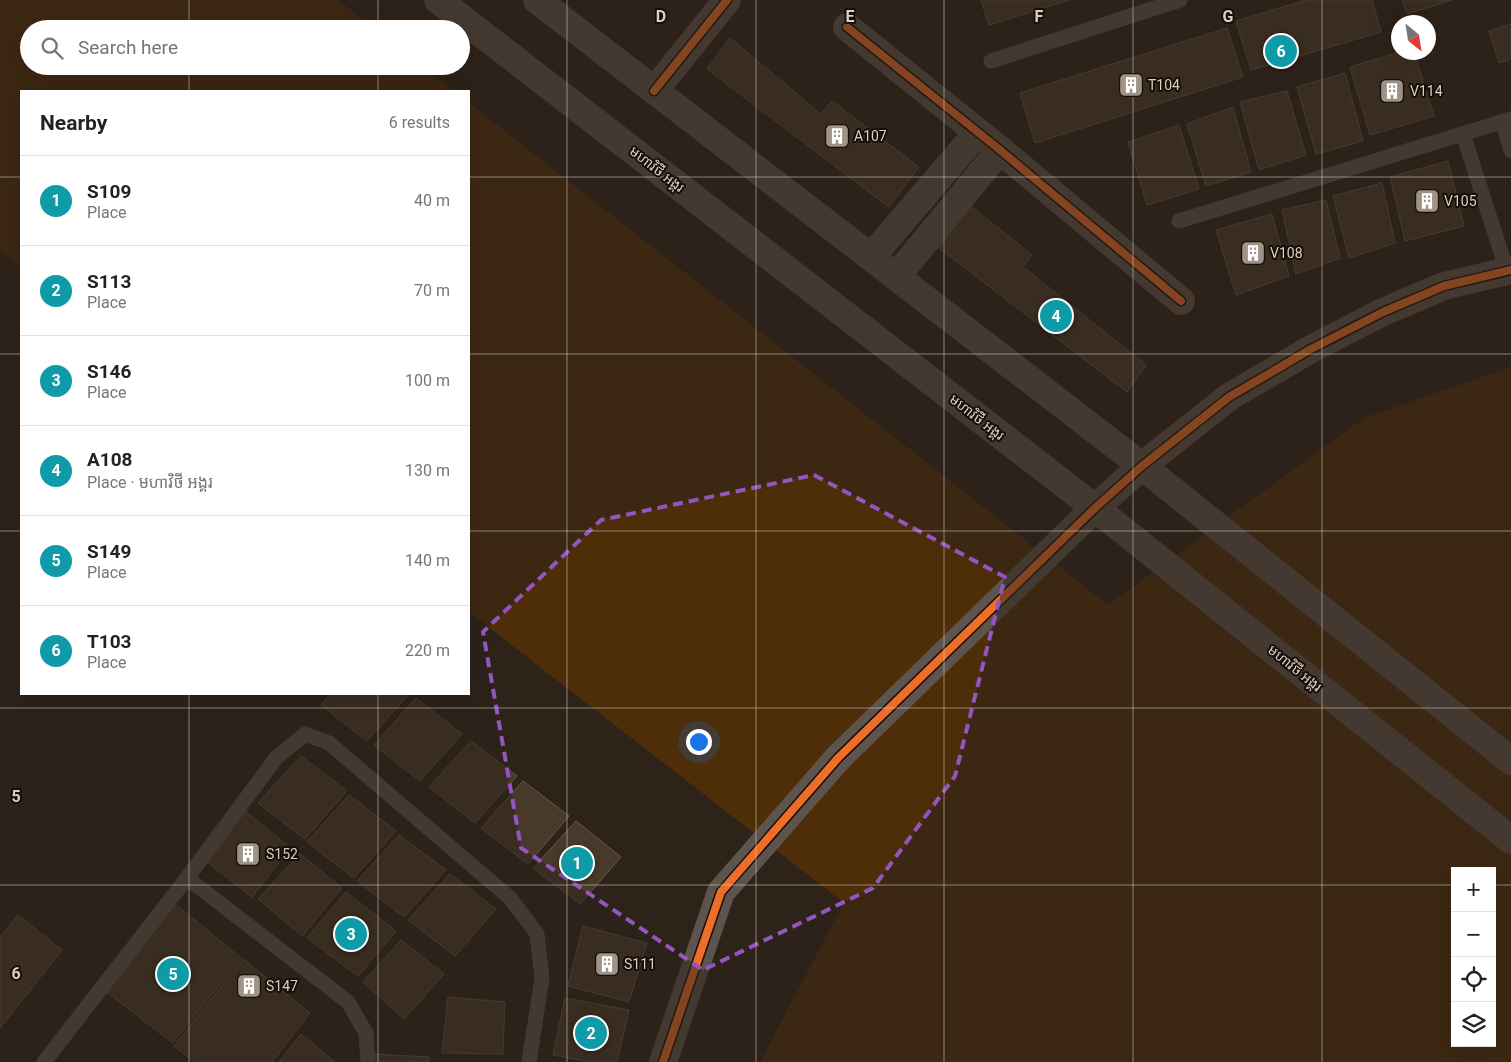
<!DOCTYPE html>
<html lang="en">
<head>
<meta charset="utf-8">
<style>
	body { margin:0; font-family:Roboto,"Noto Sans Khmer",sans-serif; background:#f2f2f2; color:#222 }
	.controls { position:absolute; right:15px; bottom:15px; display:grid; overflow:hidden; border-radius:0px; box-shadow:0 5px 20px #0002 }
	.controls button { width:45px; height:45px; display:grid; place-items:center; padding:0; border:0; border-bottom:1px solid #e0e0e0; background:#fff; color:#222; font:25px sans-serif }
	.compass { position:absolute; left:1391px; top:15px; width:45px; height:45px; border-radius:50%; background:#fff; box-shadow:0 5px 20px #0002; rotate:150deg }
	.you { position:absolute; left:698px; top:741px; width:18px; height:18px; margin:-12px; border:4px solid #fff; border-radius:50%; background:#1a73e8; box-shadow:0 0 0 8px #1a73e833 }
	.badge { display:grid; place-items:center; width:32px; height:32px; border-radius:50%; background:#0f766e; color:#fff; font-size:16px; font-weight:700 }
	.pin { position:absolute; translate:-50% -50%; border:2px solid #fff; box-shadow:0 1px 5px #0006 }
	.list { margin:0; padding:0; list-style:none }
	h2 { display:flex; justify-content:space-between; align-items:center; height:65px; margin:0; padding:0 20px; font-size:21px }
	h2 small { font-size:16px; font-weight:400; color:#767676 }
	.list li { display:grid; grid-template-columns:32px 1fr auto; gap:15px; align-items:center; box-sizing:border-box; height:90px; padding:0 20px; border-top:1px solid #e0e0e0 }
	.list b { display:block; font-size:19px; white-space:nowrap }
	.list p { margin:0; font-size:16px; white-space:nowrap; color:#767676 }
	.list em { font-size:16px; font-style:normal; color:#767676 }
	.icon { flex:none; width:28px; height:28px; fill:none; stroke:currentColor; stroke-width:2; stroke-linecap:round; stroke-linejoin:round }
	.map { position:relative; flex:none; width:1511px; height:1062px; overflow:hidden }
	.search { position:absolute; background:#fff; box-shadow:0 5px 20px #0002; left:20px; top:20px; width:450px; height:55px; display:flex; align-items:center; gap:12px; box-sizing:border-box; padding:0 18px; border-radius:28px; color:#767676; font-size:19px }
	.panel { position:absolute; background:#fff; box-shadow:0 5px 20px #0002; left:20px; top:90px; width:450px; height:605px; border-radius:0px }
	.map>svg:first-child { display:block }
	.green { fill:#4e2d09; fill-rule:evenodd }
	.building { fill:#48392b; stroke:#635951 }
	.lines { fill:none; stroke-linecap:round; stroke-linejoin:round }
	.lane { stroke:#5d544d; stroke-width:15 }
	.street { stroke:#5d544d; stroke-width:28 }
	.secondary { stroke:#5d544d; stroke-width:28 }
	.cycleway-casing { stroke:#170e07; stroke-width:11 }
	.cycleway { stroke:#ee6e29; stroke-width:8 }
	.marked { fill:none; stroke:#9355c0; stroke-width:4; stroke-dasharray:10 6; stroke-linejoin:round }
	.grid { fill:none; stroke:#dccfc4; stroke-width:1; stroke-opacity:0.55 }
	.labels { text-anchor:middle; stroke-width:4; stroke-linejoin:round; paint-order:stroke }
	.poi-label { font-size:14px; fill:#dccfc4; stroke:#170e07; text-anchor:start }
	.street-label { font-size:14px; fill:#dccfc4; stroke:#170e07 }
	.grid-label { font-size:16px; text-anchor:middle; font-weight:bold; fill:#dccfc4; stroke:#170e07; stroke-width:4; stroke-linejoin:round; paint-order:stroke }
</style>
</head>
<body>
<div class="map">
<svg width="1511" height="1062" viewBox="0 0 1511 1062">
	<rect width="100%" height="100%" fill="#2e2319"/>
	<g class="green">
		<polygon points="0,0 338,0 375,29 29,29 29,66 423,66 454,91 21,91 21,266 0,250"/>
		<path d="M469,103L1108,605L1364,418L1511,367V1062H760L844,903L469,612ZM1455,871H1492V1043H1455Z"/>
	</g>
	<g class="building">
		<polygon points="981,0 1069,0 989,25"/>
		<polygon points="1306,0 1372,0 1381,32 1251,70 1236,21"/>
		<polygon points="1402,0 1452,0 1407,14"/>
		<polygon points="1511,24 1511,59 1499,63 1489,31"/>
		<polygon points="1227,28 1243,77 1035,143 1020,93"/>
		<polygon points="730,38 821,114 832,101 919,167 889,207 707,69"/>
		<polygon points="1400,52 1414,52 1434,116 1370,135 1350,67"/>
		<polygon points="1345,73 1363,141 1316,154 1297,87"/>
		<polygon points="1287,91 1306,155 1259,170 1240,102"/>
		<polygon points="1233,107 1251,172 1206,186 1187,124"/>
		<polygon points="1179,125 1199,189 1147,205 1128,142"/>
		<polygon points="1448,161 1464,226 1405,241 1390,177"/>
		<polygon points="1382,183 1395,243 1349,258 1333,196"/>
		<polygon points="1326,200 1340,258 1296,274 1282,210"/>
		<polygon points="968,204 1032,255 1023,267 1146,365 1127,392 939,248"/>
		<polygon points="1272,214 1289,276 1236,295 1216,230"/>
		<polygon points="330,694 409,694 367,741 321,705"/>
		<polygon points="416,698 462,734 420,781 374,745"/>
		<polygon points="471,741 517,776 475,823 429,787"/>
		<polygon points="301,756 347,791 305,839 258,803"/>
		<polygon points="523,781 569,816 528,864 481,828"/>
		<polygon points="349,795 396,831 354,878 307,842"/>
		<polygon points="243,809 290,848 252,897 205,860"/>
		<polygon points="576,821 621,857 580,904 533,868"/>
		<polygon points="399,835 446,870 404,917 357,881"/>
		<polygon points="300,854 342,888 302,936 258,899"/>
		<polygon points="450,874 496,909 455,956 408,920"/>
		<polygon points="346,892 396,931 358,976 307,938"/>
		<polygon points="174,903 241,958 173,1043 104,990"/>
		<polygon points="18,915 62,950 0,1028 0,937"/>
		<polygon points="583,926 647,943 629,1002 568,986"/>
		<polygon points="401,940 444,974 404,1019 363,982"/>
		<polygon points="243,959 310,1013 272,1062 195,1062 174,1046"/>
		<polygon points="448,997 505,1002 503,1054 442,1053"/>
		<polygon points="565,998 629,1010 617,1062 591,1062 553,1055"/>
		<polygon points="301,1034 335,1062 279,1062"/>
		<polygon points="372,1054 429,1057 429,1062 372,1062"/>
	</g>
	<g class="lines">
		<g class="lane">
			<polyline points="991,61 1180,0"/>
			<polyline points="1503,122 1511,151"/>
			<polyline points="1463,134 1507,271"/>
			<polyline points="1179,221 1511,119"/>
			<polyline points="187,878 348,1002 366,1033 368,1062"/>
			<polyline points="44,1062 187,878 276,758 305,734 329,743 510,898 537,934 542,978 529,1062"/>
		</g>
		<g class="street">
			<polyline points="847,27 1000,150 1181,301"/>
			<polyline points="654,91 727,0"/>
			<polyline points="871,257 977,133"/>
			<polyline points="896,277 1000,150"/>
			<polyline points="663,1062 721,892 838,758 1095,508 1142,466 1229,397 1311,349 1383,312 1444,286 1511,270"/>
		</g>
		<g class="secondary">
			<polyline points="438,0 1095,508 1511,840"/>
			<polyline points="537,0 1142,466 1511,761"/>
		</g>
		<defs>
			<g id="cycleway">
				<polyline points="847,27 1000,150 1181,301"/>
				<polyline points="654,91 727,0"/>
				<polyline points="663,1062 721,892 838,758 1095,508 1142,466 1229,397 1311,349 1383,312 1444,286 1511,270"/>
			</g>
		</defs>
		<use href="#cycleway" class="cycleway-casing"/>
		<use href="#cycleway" class="cycleway"/>
	</g>
	<path d="M0 0H1511V1062H0ZM814,475L1005,577L955,776L873,888L703,970L521,848L483,632L601,520Z" fill="#2e2319" fill-opacity=".55" fill-rule="evenodd"/>
	<path class="marked" d="M814,475L1005,577L955,776L873,888L703,970L521,848L483,632L601,520Z"/>
	<path class="grid" d="M189,0V29M378,0V29M567,0V1062M756,0V1062M944,0V1062M1133,0V1062M1322,0V1062M189,66V91M378,66V91M0,177H21M469,177H1511M0,354H21M469,354H1511M0,531H21M469,531H1511M189,694V1062M378,694V1062M0,708H1511M0,885H1455M1492,885H1511"/>
	<defs>
		<symbol id="building-square" viewBox="-11 -11 22 22"><rect x="-9" y="-9" width="18" height="18" rx="4" fill="#9f9388" stroke="#170e07"/><path d="M-4-6H4V6H1V3H-1V6H-4ZM-2.5-4.3h1.7v1.8h-1.7ZM.8-4.3h1.7v1.8H.8ZM-2.5-1h1.7V.8h-1.7ZM.8-1h1.7V.8H.8Z" fill="#fff"/></symbol>
	</defs>
	<g fill-rule="evenodd">
		<use href="#building-square" x="1117" y="71" width="28" height="28"/>
		<use href="#building-square" x="1378" y="77" width="28" height="28"/>
		<use href="#building-square" x="823" y="122" width="28" height="28"/>
		<use href="#building-square" x="1413" y="187" width="28" height="28"/>
		<use href="#building-square" x="1239" y="239" width="28" height="28"/>
		<use href="#building-square" x="234" y="840" width="28" height="28"/>
		<use href="#building-square" x="593" y="950" width="28" height="28"/>
		<use href="#building-square" x="235" y="972" width="28" height="28"/>
	</g>
	<g class="labels">
		<g class="poi-label">
			<text x="1148" y="90">T104</text>
			<text x="1410" y="96">V114</text>
			<text x="854" y="141">A107</text>
			<text x="1444" y="206">V105</text>
			<text x="1270" y="258">V108</text>
			<text x="266" y="859">S152</text>
			<text x="624" y="969">S111</text>
			<text x="266" y="991">S147</text>
		</g>
		<g class="street-label">
			<text transform="translate(657 169) rotate(38)" y="5">មហាវិថី អង្គរ</text>
			<text transform="translate(977 417) rotate(38)" y="5">មហាវិថី អង្គរ</text>
			<text transform="translate(1295 668) rotate(39)" y="5">មហាវិថី អង្គរ</text>
		</g>
	</g>
	<g class="grid-label">
		<text x="661" y="22">D</text>
		<text x="850" y="22">E</text>
		<text x="1039" y="22">F</text>
		<text x="1228" y="22">G</text>
		<text x="16" y="802">5</text>
		<text x="16" y="979">6</text>
	</g>
</svg>
<div class="controls">
<button>+</button>
<button>−</button>
<button><svg class="icon" aria-label="locate" viewBox="0 0 24 24"><circle cx="12" cy="12" r="6"/><path d="M12 2v4M12 18v4M2 12h4M18 12h4"/></svg></button>
<button><svg class="icon" aria-label="layers" viewBox="0 0 24 24"><path d="M12 4l9 5-9 5-9-5zM3 14l9 5 9-5"/></svg></button>
</div>
<svg class="compass" viewBox="-18 -18 36 36"><path d="M0-13l5 13h-10z" fill="#e53935"/><path d="M0 13l5-13h-10z" fill="#767676"/></svg>
<div class="you"></div>
<div class="pin badge" style="left:577px;top:863px;background:#0f9aa8">1</div>
<div class="pin badge" style="left:591px;top:1033px;background:#0f9aa8">2</div>
<div class="pin badge" style="left:351px;top:934px;background:#0f9aa8">3</div>
<div class="pin badge" style="left:1056px;top:316px;background:#0f9aa8">4</div>
<div class="pin badge" style="left:173px;top:974px;background:#0f9aa8">5</div>
<div class="pin badge" style="left:1281px;top:51px;background:#0f9aa8">6</div>
<div class="search"><svg class="icon" aria-label="search" viewBox="0 0 24 24"><circle cx="10" cy="10" r="6"/><path d="M15 15l6 6"/></svg>Search here</div>
<section class="panel">
<h2>Nearby<small>6 results</small></h2>
<ul class="list">
<li><span class="badge" style="background:#0f9aa8">1</span><div><b>S109</b><p>Place</p></div><em>40 m</em></li>
<li><span class="badge" style="background:#0f9aa8">2</span><div><b>S113</b><p>Place</p></div><em>70 m</em></li>
<li><span class="badge" style="background:#0f9aa8">3</span><div><b>S146</b><p>Place</p></div><em>100 m</em></li>
<li><span class="badge" style="background:#0f9aa8">4</span><div><b>A108</b><p>Place · មហាវិថី អង្គរ</p></div><em>130 m</em></li>
<li><span class="badge" style="background:#0f9aa8">5</span><div><b>S149</b><p>Place</p></div><em>140 m</em></li>
<li><span class="badge" style="background:#0f9aa8">6</span><div><b>T103</b><p>Place</p></div><em>220 m</em></li>
</ul>
</section>
</div>
</body>
</html>
